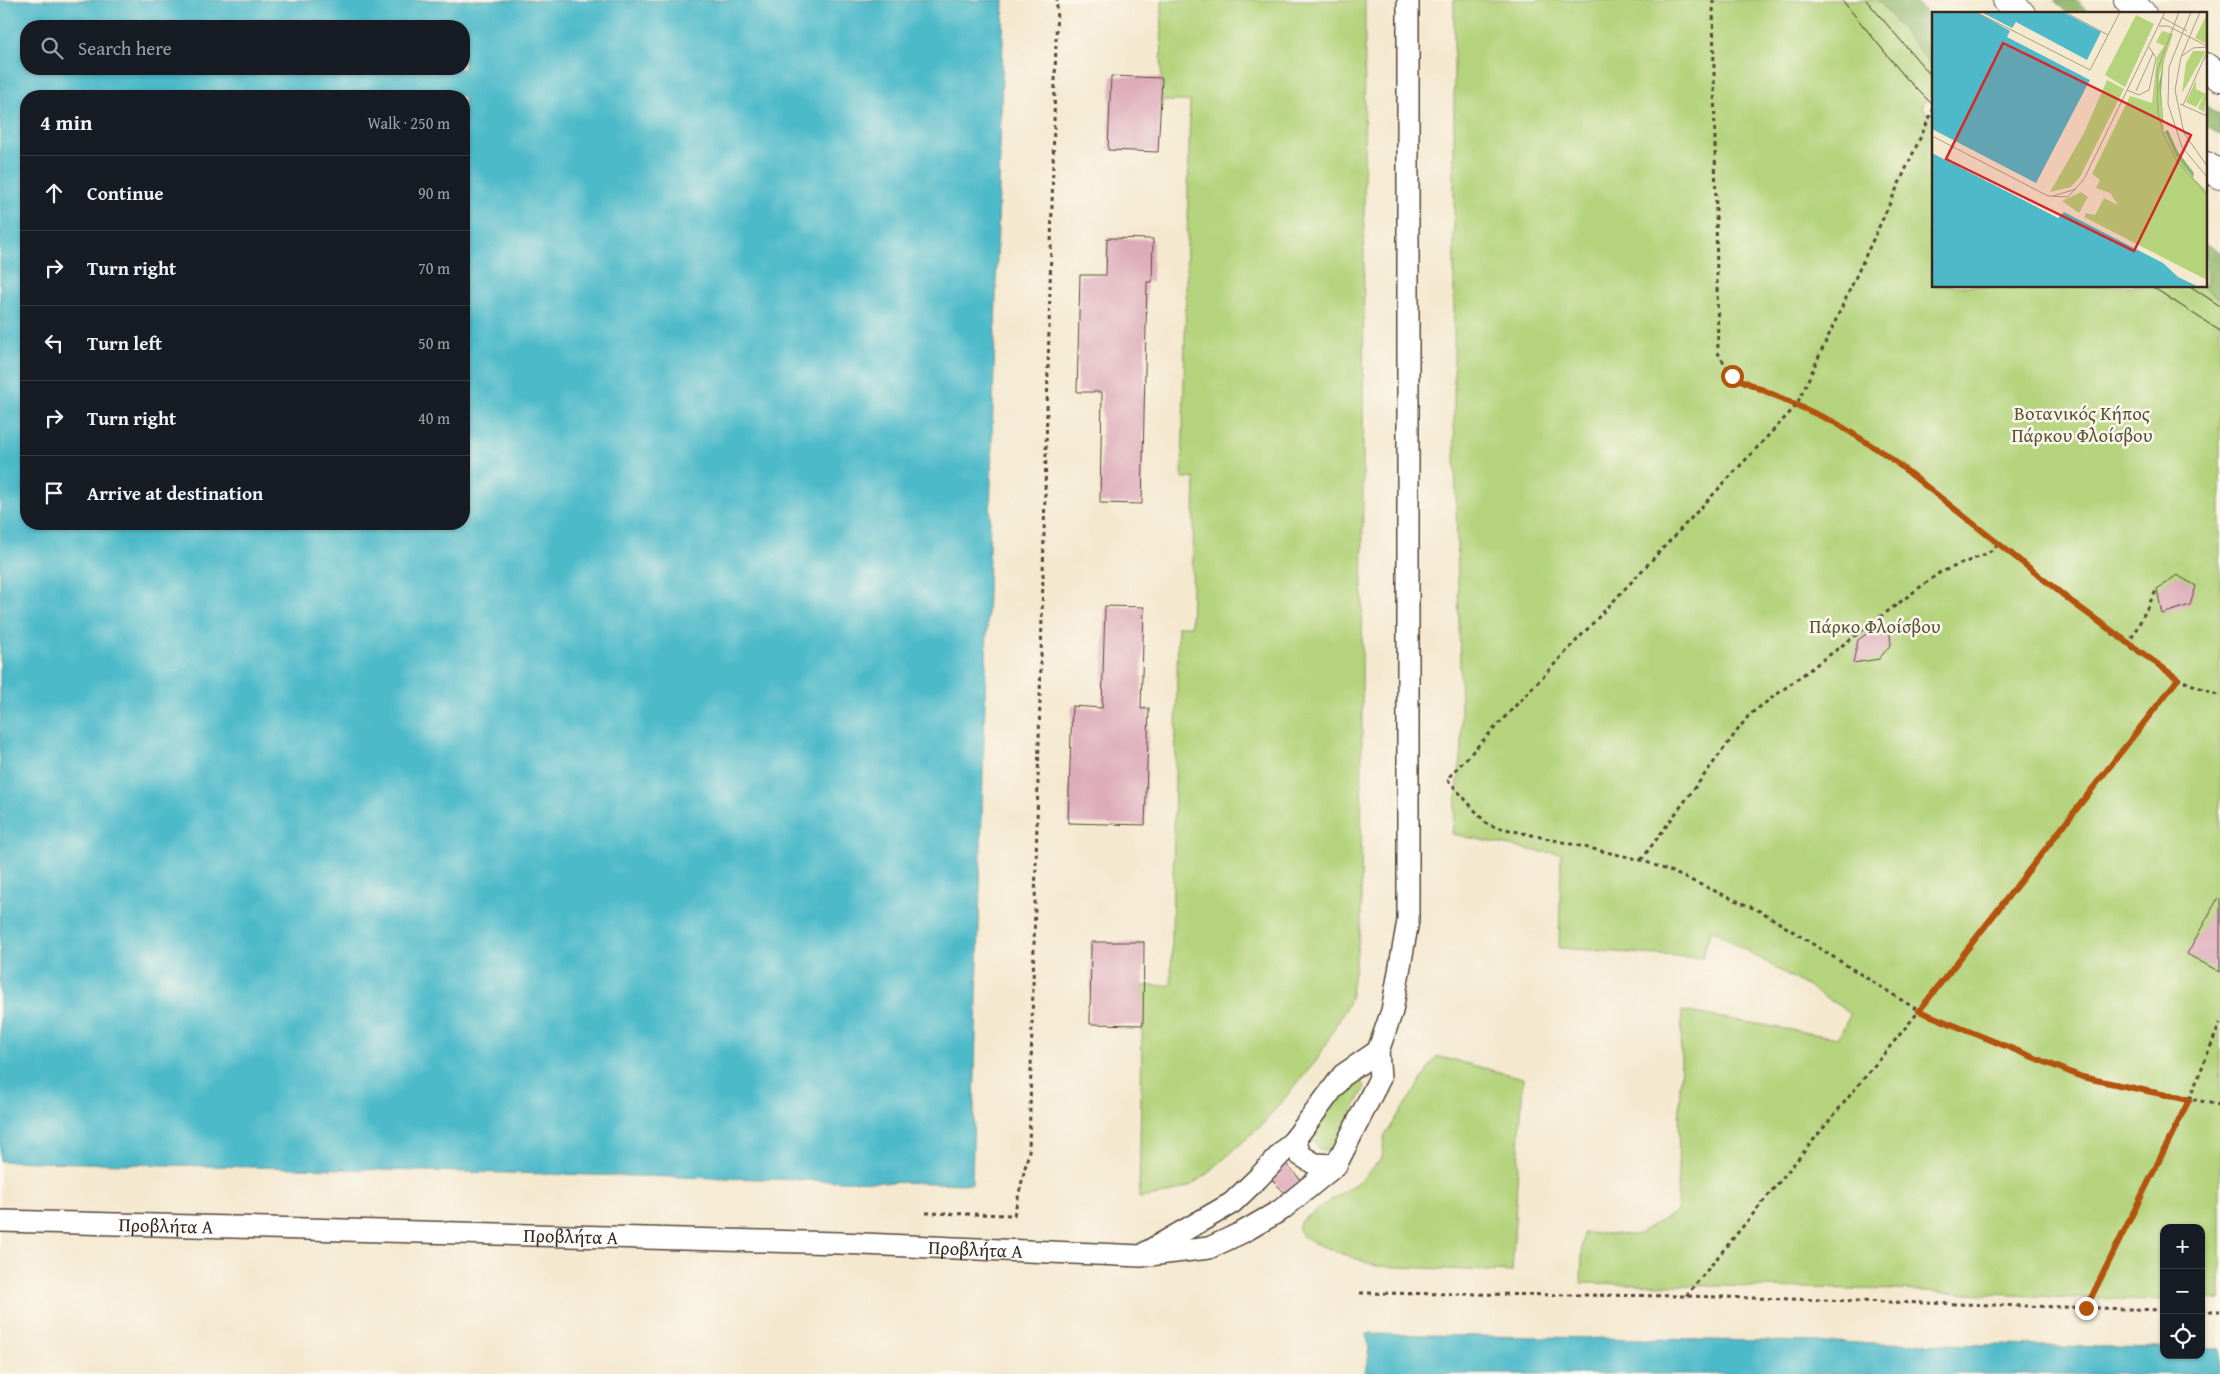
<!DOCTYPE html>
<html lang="en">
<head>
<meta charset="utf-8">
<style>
	body { margin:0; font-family:"Gentium Book Plus",serif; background:#242831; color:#f1f3f6 }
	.controls { position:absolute; right:15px; bottom:15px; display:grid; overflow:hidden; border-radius:10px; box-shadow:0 1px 4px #0004 }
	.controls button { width:45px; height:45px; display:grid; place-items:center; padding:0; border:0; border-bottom:1px solid #363941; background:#171b24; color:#f1f3f6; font:25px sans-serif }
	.stop { position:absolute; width:15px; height:15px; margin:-11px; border:4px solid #b45309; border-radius:50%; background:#fff }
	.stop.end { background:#b45309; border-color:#fff; box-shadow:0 1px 5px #0008 }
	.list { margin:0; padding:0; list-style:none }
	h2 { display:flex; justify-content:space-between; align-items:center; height:65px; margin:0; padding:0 20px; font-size:21px }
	h2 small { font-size:16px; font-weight:400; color:#9ea1a6 }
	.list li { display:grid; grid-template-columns:32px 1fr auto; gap:15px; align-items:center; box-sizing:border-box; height:75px; padding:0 20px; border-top:1px solid #363941 }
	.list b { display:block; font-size:19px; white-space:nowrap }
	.list em { font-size:16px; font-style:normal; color:#9ea1a6 }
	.icon { flex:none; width:28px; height:28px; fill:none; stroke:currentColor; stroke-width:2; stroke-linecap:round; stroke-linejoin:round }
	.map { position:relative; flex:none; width:2220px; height:1374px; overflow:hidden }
	.search { position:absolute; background:#171b24; box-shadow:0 1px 4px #0004; left:20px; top:20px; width:450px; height:55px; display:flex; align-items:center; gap:12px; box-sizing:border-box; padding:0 18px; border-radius:20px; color:#9ea1a6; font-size:19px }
	.panel { position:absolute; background:#171b24; box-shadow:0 1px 4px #0004; left:20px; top:90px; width:450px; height:440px; border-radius:20px }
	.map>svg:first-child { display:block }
	.green { fill:#b4d37b; stroke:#787e4c }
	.forest { fill:#8fb56b; stroke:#657044 }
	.water { fill:#4ebac9; stroke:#447274; fill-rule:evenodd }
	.building { fill:#ddabba }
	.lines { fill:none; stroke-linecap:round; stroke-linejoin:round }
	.lane-casing { stroke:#574639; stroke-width:24 }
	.highway-casing { stroke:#574639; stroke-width:30 }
	.path { stroke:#574639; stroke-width:3; stroke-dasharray:4 4; stroke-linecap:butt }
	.lane { stroke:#fff; stroke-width:21 }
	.highway { stroke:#fff; stroke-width:28 }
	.tram { stroke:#3b2a1e; stroke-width:1 }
	.route { stroke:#b45309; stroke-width:6 }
	.labels { text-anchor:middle; stroke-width:5; stroke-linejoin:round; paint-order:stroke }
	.park-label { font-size:19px; fill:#595435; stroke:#fbf7ec }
	.street-label { font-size:19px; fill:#3b2a1e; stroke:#fbf7ec }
	.inset-road { fill:none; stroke:#aa9c88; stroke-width:1 }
	.view { fill:#d62828; fill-opacity:0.15; stroke:#d62828; stroke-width:2.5 }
	.inset-edge { fill:none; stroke:#3b2a1e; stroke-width:2.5 }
</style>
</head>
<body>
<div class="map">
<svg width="2220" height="1374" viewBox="0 0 2220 1374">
	<rect width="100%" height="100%" fill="#fbf7ec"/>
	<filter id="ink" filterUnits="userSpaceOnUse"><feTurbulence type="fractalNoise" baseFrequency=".02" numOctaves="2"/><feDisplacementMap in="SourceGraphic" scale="10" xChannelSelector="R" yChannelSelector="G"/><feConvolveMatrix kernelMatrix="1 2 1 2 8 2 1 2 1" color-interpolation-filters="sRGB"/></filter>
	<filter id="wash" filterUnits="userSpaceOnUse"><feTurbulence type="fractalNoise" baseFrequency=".0096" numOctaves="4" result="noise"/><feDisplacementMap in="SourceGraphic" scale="20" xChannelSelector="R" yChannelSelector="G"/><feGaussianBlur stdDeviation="1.12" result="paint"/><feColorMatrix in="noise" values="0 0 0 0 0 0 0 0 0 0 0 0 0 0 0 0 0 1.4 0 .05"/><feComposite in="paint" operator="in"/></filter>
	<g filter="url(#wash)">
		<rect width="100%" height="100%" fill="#f4e8cf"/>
		<g class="green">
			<polygon points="1162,0 1365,0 1361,923 1350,1000 1317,1060 1263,1124 1208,1173 1190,1186 1167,1194 1139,1198 1143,986 1171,985 1178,626 1191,626 1195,479 1182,478 1190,101 1161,101"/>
			<polygon points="1454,0 1878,0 1934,68 1934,87 1922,107 1934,119 1934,286 2200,286 2220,299 2220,1300 2201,1300 2201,1228 2164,1228 2164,1300 2078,1298 1897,1290 1581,1283 1583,1233 1636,1235 1677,1212 1682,1011 1838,1038 1851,1013 1711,929 1702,958 1559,948 1561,853 1540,852 1452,834 1462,749 1454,418"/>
			<path d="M1437,1056L1523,1078L1512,1272L1376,1266L1314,1243C1303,1237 1294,1233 1301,1221L1362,1179L1382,1158L1384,1137Z"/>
			<polygon points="1361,1080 1365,1087 1338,1141 1330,1150 1321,1151 1312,1139 1316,1127 1351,1083"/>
		</g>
		<g class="forest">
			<path d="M1878,0H1913C1940,23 1934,36 1934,68Z"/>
			<polygon points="2054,0 2075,0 2090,14 2068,14"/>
			<polygon points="2206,106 2220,115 2220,135 2206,126"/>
			<polygon points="2206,244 2220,252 2220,299 2200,286 2206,286"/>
		</g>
		<g class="water">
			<path d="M0,0H1004L972,1184L0,1161ZM26,26H464V69H26ZM26,96H464V524H26Z"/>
			<polygon points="1366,1334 2164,1348 2164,1355 2201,1355 2201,1349 2220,1349 2220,1374 1365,1374 1369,1347"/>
		</g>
		<g id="blocks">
			<g class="building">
				<polygon points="1111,76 1162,78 1158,152 1108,150"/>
				<polygon points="1107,238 1153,239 1152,282 1147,282 1142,504 1100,503 1102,392 1077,392 1080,275 1106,275"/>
				<polygon points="2177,575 2196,586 2190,605 2162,614 2157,589"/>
				<polygon points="1105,606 1144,607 1141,709 1149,708 1145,825 1068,823 1072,706 1102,708"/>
				<polygon points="1873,629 1885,631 1890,634 1891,644 1879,659 1853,663 1858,640"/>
				<polygon points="2218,898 2220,899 2220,972 2187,954"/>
				<polygon points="1091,942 1144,942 1143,1025 1090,1024"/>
				<polygon points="1285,1163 1302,1181 1287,1195 1270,1178"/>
			</g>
		</g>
	</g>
	<g filter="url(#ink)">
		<use href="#blocks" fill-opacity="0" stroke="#574639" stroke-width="1"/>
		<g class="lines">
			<defs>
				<g id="lane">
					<polyline points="1295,1139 1300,1155 1315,1164 1336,1165"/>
					<path id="s1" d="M0,1221L840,1243L1141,1256L1209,1248L1243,1232L1281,1210L1336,1165L1380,1078L1378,1051L1392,1011L1408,921V0"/>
					<polyline points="1147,1252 1232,1203 1258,1178 1295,1139 1343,1075 1378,1051"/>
				</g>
				<g id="highway">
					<polyline points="2007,0 2021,14"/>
					<polyline points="2128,0 2142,14"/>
					<polyline points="2206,67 2220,77"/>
					<polyline points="2206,166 2220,175"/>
				</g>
			</defs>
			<use href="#lane" class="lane-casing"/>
			<use href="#highway" class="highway-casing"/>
			<g class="path">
				<polyline points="1713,0 1718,353 1732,376 1836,423 1888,457 2128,645 2178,679 2220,696"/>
				<polyline points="1934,108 1796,406 1447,779 1488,825 1641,860 1670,871 1762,912 1919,1011 2082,1077 2220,1105"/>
				<polyline points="2128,645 2157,589"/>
				<polyline points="1641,860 1749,715 1939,573 1988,553 1999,544"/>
				<polyline points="926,1213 1014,1215 1029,1151 1057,0"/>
				<polyline points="1360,1293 1686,1296 2164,1310"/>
				<polyline points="1686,1296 1919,1011 2178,679"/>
				<polyline points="2086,1307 2189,1100 2220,1023"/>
				<polyline points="2201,1311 2220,1311"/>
			</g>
			<use href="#lane" class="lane"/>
			<use href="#highway" class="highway"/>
			<g class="tram">
				<polyline points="1842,0 1906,78 1934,106"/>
				<polyline points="1866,0 1934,79"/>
				<polyline points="2151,286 2220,331"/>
				<polyline points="2190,286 2220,306"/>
			</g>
		</g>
	</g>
	<g class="lines" filter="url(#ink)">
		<polyline class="route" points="1732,376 1836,423 1888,456 2072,602 2178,679 1919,1011 2082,1077 2189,1100 2086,1308"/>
	</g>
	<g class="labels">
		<g class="park-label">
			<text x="2082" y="420">Βοτανικός Κήπος<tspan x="2082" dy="22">Πάρκου Φλοίσβου</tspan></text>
			<text x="1875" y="633">Πάρκο Φλοίσβου</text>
		</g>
		<g class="street-label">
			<text dy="7" stroke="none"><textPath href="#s1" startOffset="166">Προβλήτα Α</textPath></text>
			<text dy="7" stroke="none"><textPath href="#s1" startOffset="571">Προβλήτα Α</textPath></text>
			<text dy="7" stroke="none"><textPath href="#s1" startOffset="976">Προβλήτα Α</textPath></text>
		</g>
	</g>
	<g transform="translate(1932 12)">
		<rect width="275" height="275" fill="#f4e8cf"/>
		<path d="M275,2V32L263,26ZM204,3L222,12L193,75L173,63ZM230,19L241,22L227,64L232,117L230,120L233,119L257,162L275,179V268L152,205L154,201L163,203L172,186L186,193L178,181L164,176L168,168L160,162L198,84L220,91L225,45L232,34L224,30ZM261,39H274L250,81L254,51ZM175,68L192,77L148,165L139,175L118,180L152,121ZM264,68V77L274,82L275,79L272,100L266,96L272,83L264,95L254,90ZM149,180L156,185L147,201L130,189Z" fill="#b4d37b"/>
		<path d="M232,45L229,80L232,117L227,73ZM236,118L246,140L262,161L261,166L244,143L233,119Z" fill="#8fb56b"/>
		<path d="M0,0H45L78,19L75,25L158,68L104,171L0,117ZM49,0H131L169,20L155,48L84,10L80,16ZM0,141L126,206L132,200L231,251L246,265L267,275H0Z" fill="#4ebac9"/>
		<path class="inset-road" d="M133,0L176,23M247,0L225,59L226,102L232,124L245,149L275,183M259,0L237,55L236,92L250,135L275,165M268,0L249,45L243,78L252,121L275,154M46,1L158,58L188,0M231,6L255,19M227,14H236L275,34M250,44L261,36L275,35M195,78L207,83L217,78L224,46L217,35M204,79L221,41M248,92L275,104M251,93L275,40M0,124L116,184L136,185L152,167L233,0M121,184L144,177"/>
		<path class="view" d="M71,31L259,123L202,239L14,147Z"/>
		<rect width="275" height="275" class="inset-edge"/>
	</g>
</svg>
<div class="controls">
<button>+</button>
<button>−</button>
<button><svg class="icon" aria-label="locate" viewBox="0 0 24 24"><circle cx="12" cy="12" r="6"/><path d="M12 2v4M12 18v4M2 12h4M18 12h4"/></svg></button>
</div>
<div class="stop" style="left:1732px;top:376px"></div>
<div class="stop end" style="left:2086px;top:1308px"></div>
<div class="search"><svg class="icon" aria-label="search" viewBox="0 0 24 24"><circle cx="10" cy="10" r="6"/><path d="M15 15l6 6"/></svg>Search here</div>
<section class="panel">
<h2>4 min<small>Walk · 250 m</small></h2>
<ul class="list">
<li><svg class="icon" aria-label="ahead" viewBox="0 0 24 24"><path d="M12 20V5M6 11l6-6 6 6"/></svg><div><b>Continue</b></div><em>90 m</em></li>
<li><svg class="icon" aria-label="right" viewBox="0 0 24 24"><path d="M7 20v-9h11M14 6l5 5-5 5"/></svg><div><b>Turn right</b></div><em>70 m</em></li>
<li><svg class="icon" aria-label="left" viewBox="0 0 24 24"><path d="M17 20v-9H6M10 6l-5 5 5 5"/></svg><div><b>Turn left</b></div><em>50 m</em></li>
<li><svg class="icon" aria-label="right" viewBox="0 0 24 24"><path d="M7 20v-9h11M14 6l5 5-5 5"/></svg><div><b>Turn right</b></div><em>40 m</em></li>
<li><svg class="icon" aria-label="arrive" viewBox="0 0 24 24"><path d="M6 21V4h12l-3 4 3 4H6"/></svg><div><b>Arrive at destination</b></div></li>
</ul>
</section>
</div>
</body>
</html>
